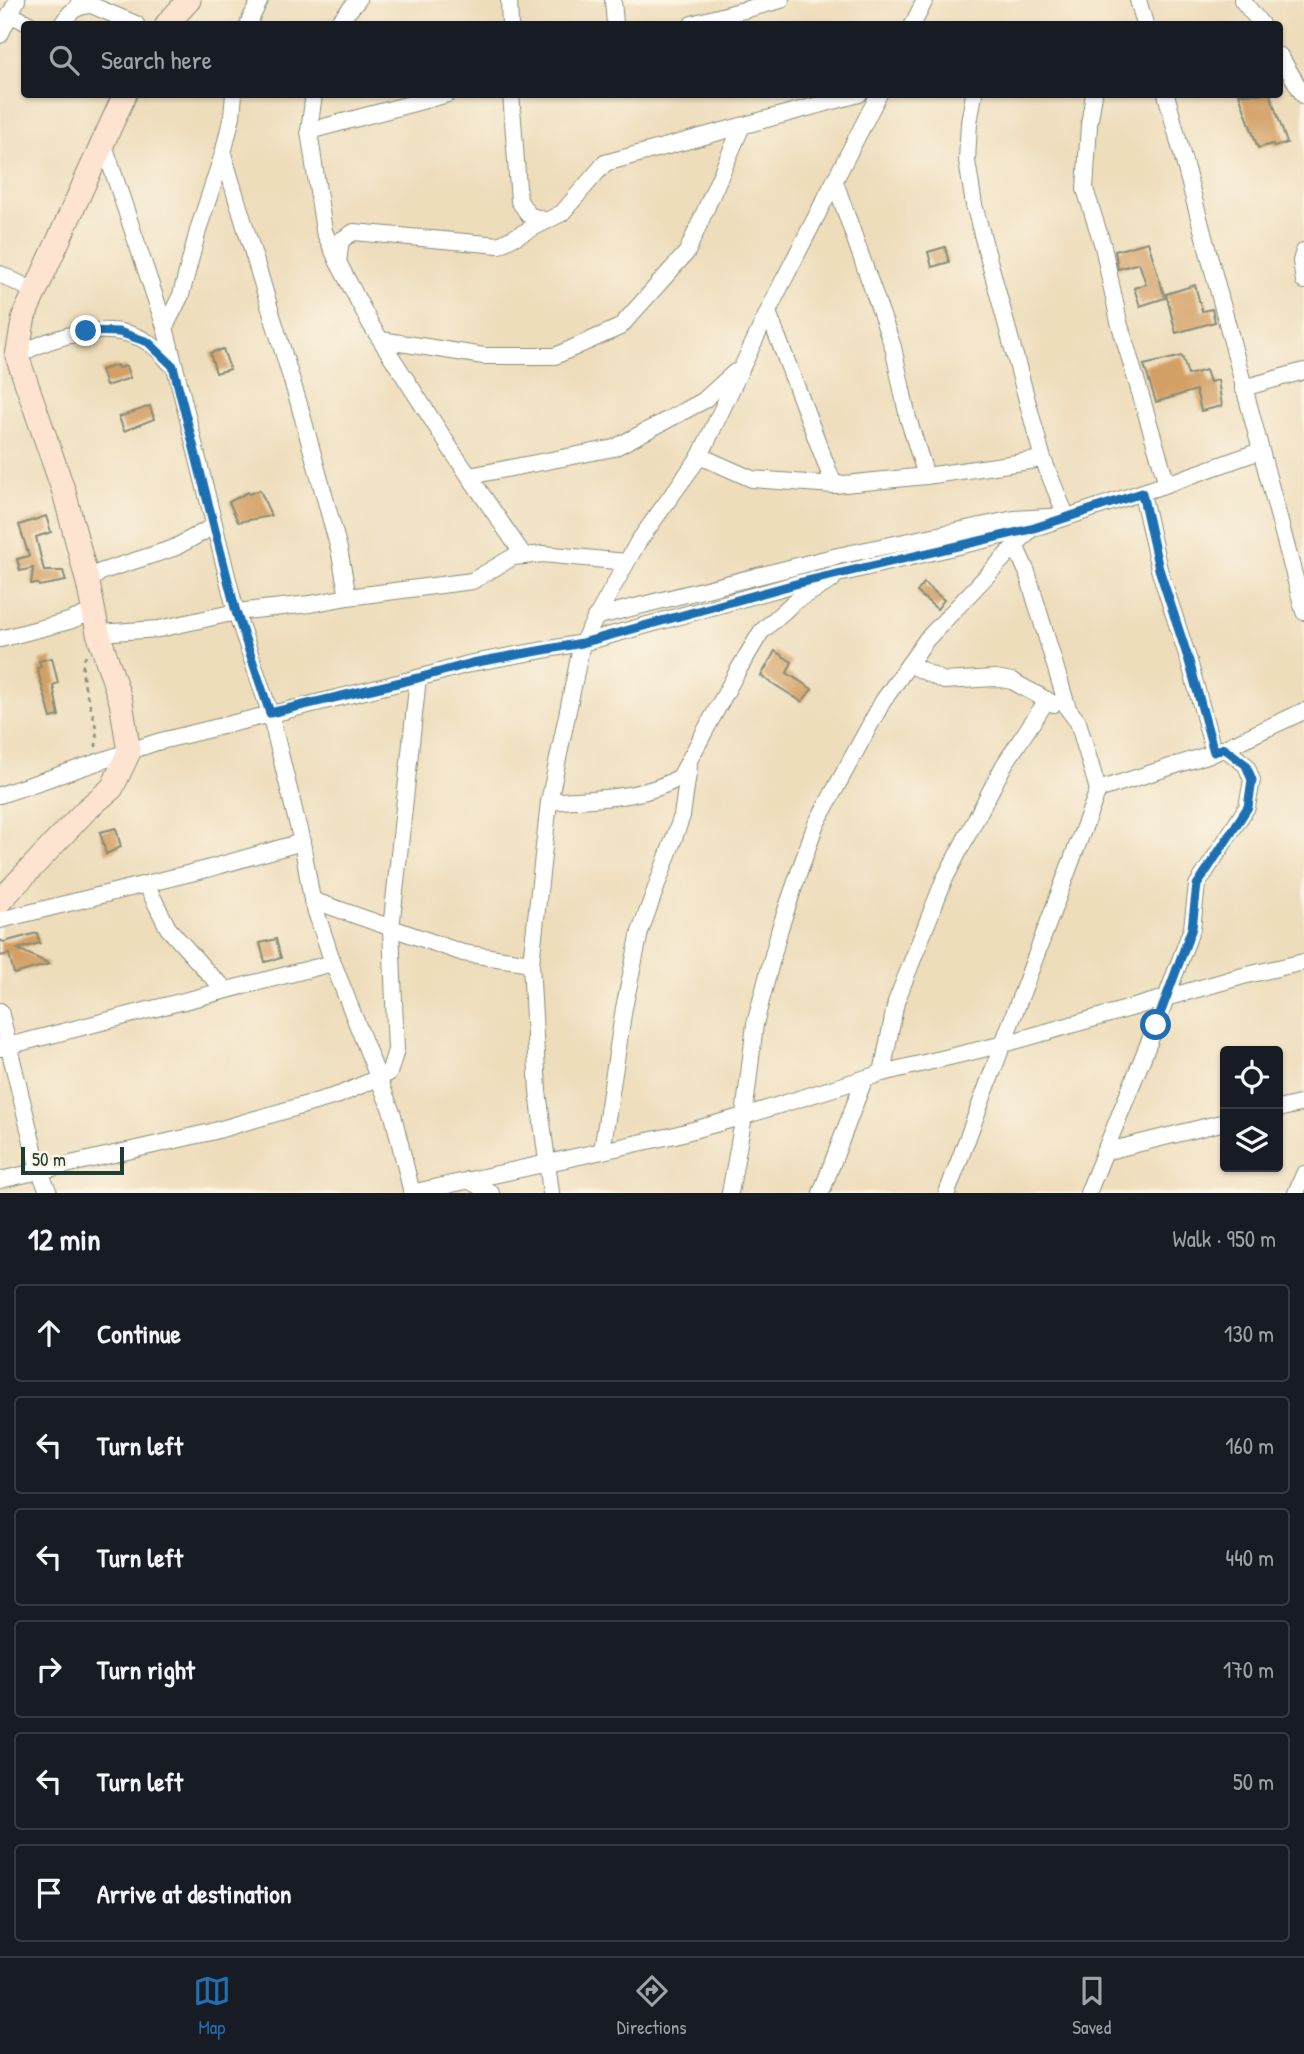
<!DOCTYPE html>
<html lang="en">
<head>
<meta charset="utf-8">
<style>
	body { margin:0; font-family:"Patrick Hand",sans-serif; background:#242831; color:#f1f3f6 }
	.controls { position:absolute; right:21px; bottom:21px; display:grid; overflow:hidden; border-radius:7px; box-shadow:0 2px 5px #0004 }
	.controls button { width:63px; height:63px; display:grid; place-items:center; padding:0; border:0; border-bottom:2px solid #363941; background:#171b24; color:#f1f3f6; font:35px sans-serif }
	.scale { position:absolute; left:21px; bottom:18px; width:103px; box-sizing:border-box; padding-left:7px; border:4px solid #1f3d34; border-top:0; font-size:19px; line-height:24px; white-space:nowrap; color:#1f3d34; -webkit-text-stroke:5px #fcf5e5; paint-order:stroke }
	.stop { position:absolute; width:21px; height:21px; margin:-16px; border:5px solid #1f6fb2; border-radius:50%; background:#fff }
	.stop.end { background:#1f6fb2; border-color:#fff; box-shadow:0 2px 7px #0008 }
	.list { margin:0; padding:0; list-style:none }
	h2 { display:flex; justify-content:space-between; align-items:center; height:91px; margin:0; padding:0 28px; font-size:30px }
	h2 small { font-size:23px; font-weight:400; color:#9ea1a6 }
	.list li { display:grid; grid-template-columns:46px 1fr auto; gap:21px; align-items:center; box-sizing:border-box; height:98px; margin:0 14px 14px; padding:0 14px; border:2px solid #363941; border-radius:7px }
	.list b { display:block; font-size:26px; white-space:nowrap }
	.list em { font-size:23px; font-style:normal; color:#9ea1a6 }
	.icon { flex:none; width:38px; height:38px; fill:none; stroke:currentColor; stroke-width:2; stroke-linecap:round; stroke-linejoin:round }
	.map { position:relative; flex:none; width:1304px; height:1193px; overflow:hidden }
	.search { position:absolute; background:#171b24; box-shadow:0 2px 5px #0004; left:21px; right:21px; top:21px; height:77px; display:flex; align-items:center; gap:18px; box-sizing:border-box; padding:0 24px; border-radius:7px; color:#9ea1a6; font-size:26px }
	.sheet { height:763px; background:#171b24 }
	nav { display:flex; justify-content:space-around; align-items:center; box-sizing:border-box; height:98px; border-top:2px solid #363941; background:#171b24; font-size:19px; color:#9ea1a6 }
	nav a { display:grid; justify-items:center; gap:4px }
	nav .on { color:#1f6fb2 }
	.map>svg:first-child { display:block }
	.building { fill:#d39f64 }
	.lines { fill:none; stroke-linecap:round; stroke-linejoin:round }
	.street-casing { stroke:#868d78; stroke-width:18 }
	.secondary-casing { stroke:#868d78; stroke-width:25 }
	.path { stroke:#868d78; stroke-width:2.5; stroke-dasharray:5 5; stroke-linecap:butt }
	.street { stroke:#fff; stroke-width:16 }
	.secondary { stroke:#fde4d1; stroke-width:23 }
	.route { stroke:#1f6fb2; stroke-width:9 }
</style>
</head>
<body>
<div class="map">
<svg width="1304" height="1193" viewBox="0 0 1304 1193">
	<rect width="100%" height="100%" fill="#fcf5e5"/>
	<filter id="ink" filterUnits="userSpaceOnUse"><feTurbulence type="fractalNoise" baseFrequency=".0143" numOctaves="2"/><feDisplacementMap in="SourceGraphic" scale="14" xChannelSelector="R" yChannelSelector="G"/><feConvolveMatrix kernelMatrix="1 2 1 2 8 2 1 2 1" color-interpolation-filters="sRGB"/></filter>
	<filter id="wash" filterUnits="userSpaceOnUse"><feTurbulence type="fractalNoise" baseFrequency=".00686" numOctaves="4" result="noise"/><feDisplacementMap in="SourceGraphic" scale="28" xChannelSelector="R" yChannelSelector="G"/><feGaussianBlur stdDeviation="1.57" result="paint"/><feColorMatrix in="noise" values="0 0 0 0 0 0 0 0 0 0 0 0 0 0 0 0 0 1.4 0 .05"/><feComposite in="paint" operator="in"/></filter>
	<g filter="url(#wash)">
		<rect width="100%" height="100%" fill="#edb"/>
		<g id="blocks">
			<g class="building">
				<polygon points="1239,94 1270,94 1287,143 1274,147 1273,144 1258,148"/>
				<polygon points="1148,242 1165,298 1140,306 1134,288 1146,284 1139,263 1118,269 1115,251"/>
				<polygon points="945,247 949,262 932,267 928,252"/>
				<polygon points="1195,285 1202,311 1212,309 1215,322 1176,333 1166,294"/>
				<polygon points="223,349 230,369 216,373 210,353"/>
				<polygon points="1182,356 1188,375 1206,370 1210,382 1218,380 1222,406 1201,411 1196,390 1156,402 1144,365"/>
				<polygon points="117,365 118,368 126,366 130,378 106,386 101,370"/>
				<polygon points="150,406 154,419 124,431 119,417"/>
				<polygon points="260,490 271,516 238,522 229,502 248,492 249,494"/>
				<polygon points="46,516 51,532 36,537 44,571 63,571 66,581 39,586 38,584 31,584 33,568 20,571 17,559 29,556 19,525"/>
				<polygon points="924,583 944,600 937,609 917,592"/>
				<polygon points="775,651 792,662 787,673 812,689 802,702 761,676"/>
				<polygon points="52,658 58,683 53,685 59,716 51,718 37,668 41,667 39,661"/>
				<polygon points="116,828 121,847 106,854 100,832"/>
				<polygon points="37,933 40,943 18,949 50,964 14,974 9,954 0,956 0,940 4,942"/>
				<polygon points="276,939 281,958 265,962 260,943"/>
			</g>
		</g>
	</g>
	<g filter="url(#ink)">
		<use href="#blocks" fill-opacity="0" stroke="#868d78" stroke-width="2"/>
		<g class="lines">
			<defs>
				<g id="street">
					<polyline points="79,0 136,24"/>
					<polyline points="509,0 510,24"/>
					<polyline points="613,0 615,24"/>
					<polyline points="1138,0 1145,24"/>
					<polyline points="1242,0 1261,24"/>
					<polyline points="10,14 29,24"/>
					<path d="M62,24C70,12 74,7 89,5"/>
					<polyline points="248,24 260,0"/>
					<polyline points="337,24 358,0"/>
					<polyline points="692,24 781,0"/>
					<polyline points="913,24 925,0"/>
					<polyline points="0,35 17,0"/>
					<polyline points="1280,56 1304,96"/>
					<polyline points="314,94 309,131 324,231 338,262"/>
					<polyline points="511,94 519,201 529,215 544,220"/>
					<polyline points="1094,94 1089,125 1085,189 1103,246 1119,322 1167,484"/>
					<polyline points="1166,94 1304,612"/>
					<polyline points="309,131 448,94"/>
					<polyline points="103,142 165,327 236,612 270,713 302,842 312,900 333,963 393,1115 412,1193"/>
					<polyline points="835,182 893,347 908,418 926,476"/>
					<polyline points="1304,251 1301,261 1304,281"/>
					<polyline points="0,274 34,291"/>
					<polyline points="768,312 834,485"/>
					<polyline points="165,327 181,295 199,227 223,154 232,116 234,94"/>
					<polyline points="381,340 484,356 555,356 620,327 687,252 742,126"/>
					<path d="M17,356C52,336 112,318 149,343C158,348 165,358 173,366"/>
					<polyline points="1243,388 1304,371"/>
					<polyline points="700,456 752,479 834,485 926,476 1043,459"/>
					<polyline points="469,476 614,448 703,401 735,372"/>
					<polyline points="1142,493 1159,569 1189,661 1214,753"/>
					<polyline points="524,556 454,454 371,325 338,262 341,240 354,232 499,245 562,213 605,163 859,94"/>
					<polyline points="88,583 100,572 174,548 214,526"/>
					<polyline points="348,597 472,581 513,557 524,556 543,554 626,562"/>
					<polyline points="595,617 833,557 1014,519 1066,516 1043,459 974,205 967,161 969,123 974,94"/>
					<polyline points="98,633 159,629 236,612 310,604 348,597 339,549 299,404 223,154"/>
					<polyline points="0,639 69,621 92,612"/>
					<polyline points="909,664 944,681 995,678 1012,681 1054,704"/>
					<polyline points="1098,790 1214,753 1304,711"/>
					<polyline points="0,795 157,742 418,678 472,663 582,643 799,583 1031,529 1167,484 1260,451"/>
					<path d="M549,802C591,798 643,800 680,777L737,672L761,632L794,602L832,580"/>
					<polyline points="146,884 168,928 209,974 227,990"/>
					<polyline points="312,900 463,953 531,963"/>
					<polyline points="0,920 207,869 302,842"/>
					<polyline points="0,1011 39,1170 49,1193"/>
					<polyline points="0,1048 333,963"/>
					<polyline points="882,1073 896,1002 944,880 1004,765 1047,700"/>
					<polyline points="1278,1109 1304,1103"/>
					<polyline points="602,1151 624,1008 640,932 682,816 689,766"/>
					<polyline points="1104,1152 1225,1122"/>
					<polyline points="0,1180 211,1132 339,1095 389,1073 396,1050 391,929 418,678"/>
					<polyline points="468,1180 491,1193"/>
					<polyline points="411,1193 675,1135 744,1116 882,1073 1004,1044 1243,976 1304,962"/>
					<polyline points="551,1193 538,1091 531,963 549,802 582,643 638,542 700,456 776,295 879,94"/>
					<polyline points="730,1193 744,1116 755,1024 780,928 815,826 883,701 926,640 1030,530"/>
					<polyline points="821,1193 864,1080"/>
					<polyline points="947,1193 1098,790 1078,722 1068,709 1027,572 1015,545"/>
					<polyline points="1088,1193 1156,1025 1192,928 1197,885 1247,807 1252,780 1246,765 1224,748"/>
					<polyline points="1296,1193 1304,1174"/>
				</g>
				<g id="secondary">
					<polyline points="167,24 189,0"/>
					<polyline points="0,901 86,810 112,788 129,752 121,702 98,633 88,583 64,492 17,356 24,316 125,94"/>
				</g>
			</defs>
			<use href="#street" class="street-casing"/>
			<use href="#secondary" class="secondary-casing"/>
			<path class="path" d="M86,655C75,675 94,708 96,730C97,735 96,741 96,747"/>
			<use href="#street" class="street"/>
			<use href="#secondary" class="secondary"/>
		</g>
	</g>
	<g class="lines" filter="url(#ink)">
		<polyline class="route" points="86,331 119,332 148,342 173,366 236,612 270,713 418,678 472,663 582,643 799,583 1031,529 1142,493 1159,569 1189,661 1214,752 1224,748 1246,765 1252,780 1248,807 1197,885 1192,928 1156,1025"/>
	</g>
</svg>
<div class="controls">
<button><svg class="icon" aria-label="locate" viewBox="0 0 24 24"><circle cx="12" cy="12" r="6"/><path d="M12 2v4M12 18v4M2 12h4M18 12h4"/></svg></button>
<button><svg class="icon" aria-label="layers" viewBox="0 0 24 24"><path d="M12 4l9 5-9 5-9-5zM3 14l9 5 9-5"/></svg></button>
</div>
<div class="scale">50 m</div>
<div class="stop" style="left:1156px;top:1025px"></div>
<div class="stop end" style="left:86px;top:331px"></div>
<div class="search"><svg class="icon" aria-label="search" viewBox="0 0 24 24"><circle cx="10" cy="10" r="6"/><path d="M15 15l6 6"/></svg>Search here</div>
</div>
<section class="sheet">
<h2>12 min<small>Walk · 950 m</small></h2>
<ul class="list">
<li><svg class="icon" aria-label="ahead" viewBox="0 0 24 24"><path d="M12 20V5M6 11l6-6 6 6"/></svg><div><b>Continue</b></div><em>130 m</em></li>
<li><svg class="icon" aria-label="left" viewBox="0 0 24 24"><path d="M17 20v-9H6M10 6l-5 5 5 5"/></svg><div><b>Turn left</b></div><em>160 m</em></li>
<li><svg class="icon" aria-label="left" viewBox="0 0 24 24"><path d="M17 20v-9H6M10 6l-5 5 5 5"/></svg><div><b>Turn left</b></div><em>440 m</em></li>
<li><svg class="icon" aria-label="right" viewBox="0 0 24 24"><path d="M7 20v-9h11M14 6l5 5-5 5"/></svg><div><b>Turn right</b></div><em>170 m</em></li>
<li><svg class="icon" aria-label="left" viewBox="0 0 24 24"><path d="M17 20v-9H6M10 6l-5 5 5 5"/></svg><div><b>Turn left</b></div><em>50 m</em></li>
<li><svg class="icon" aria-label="arrive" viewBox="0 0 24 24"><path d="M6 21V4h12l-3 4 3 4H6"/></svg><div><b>Arrive at destination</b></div></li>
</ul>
</section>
<nav>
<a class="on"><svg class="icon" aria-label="map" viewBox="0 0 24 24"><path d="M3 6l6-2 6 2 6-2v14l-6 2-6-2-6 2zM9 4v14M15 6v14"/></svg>Map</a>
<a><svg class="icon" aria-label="directions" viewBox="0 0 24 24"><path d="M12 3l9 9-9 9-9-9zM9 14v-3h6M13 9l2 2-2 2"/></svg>Directions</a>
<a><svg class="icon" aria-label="saved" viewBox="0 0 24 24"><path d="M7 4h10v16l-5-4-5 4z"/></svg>Saved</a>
</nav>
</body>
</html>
